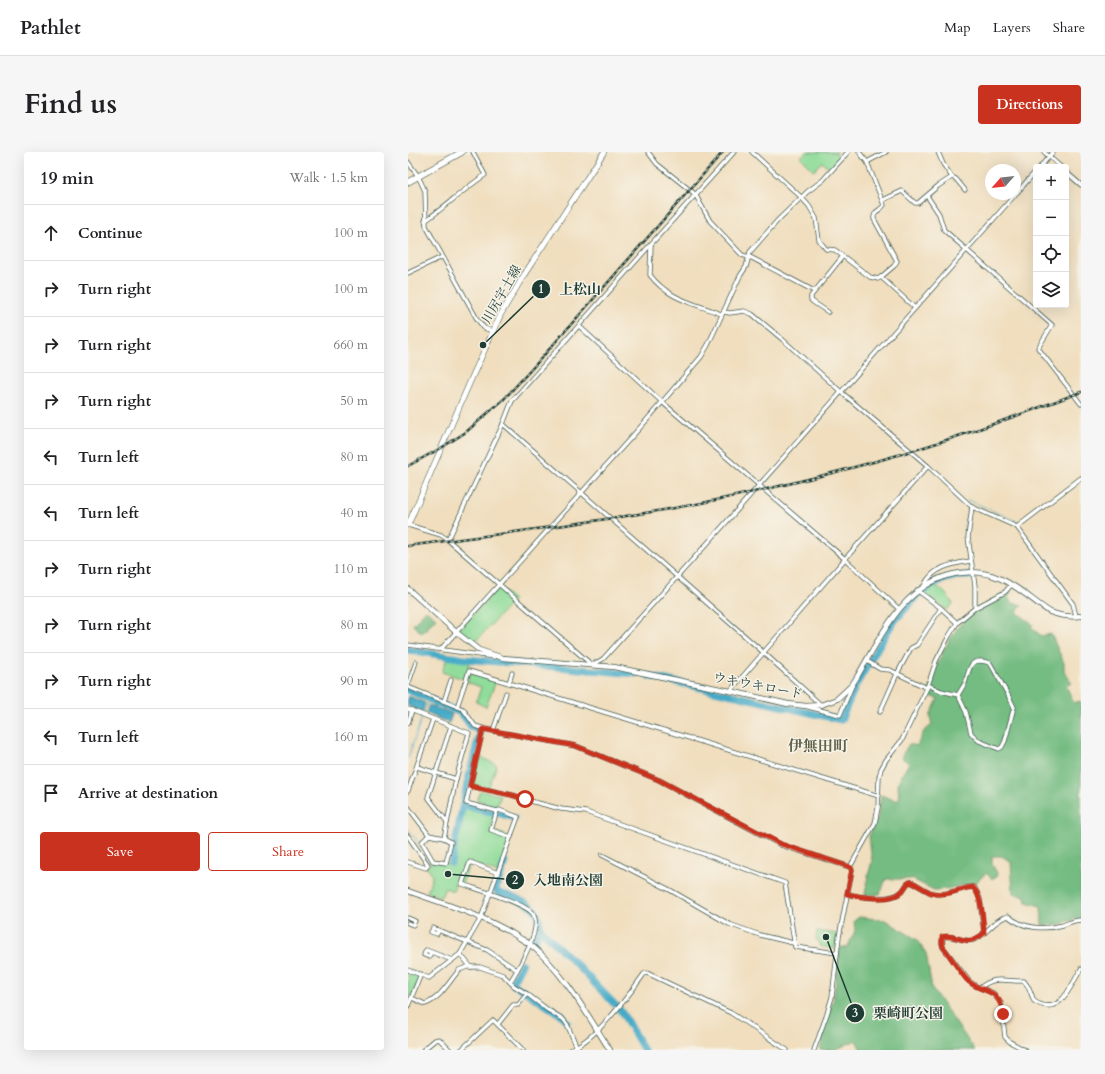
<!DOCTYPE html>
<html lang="en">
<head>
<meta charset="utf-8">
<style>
	body { margin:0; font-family:Cardo,"Noto Serif JP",serif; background:#f6f6f6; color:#202124 }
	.controls { position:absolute; right:12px; top:12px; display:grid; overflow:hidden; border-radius:4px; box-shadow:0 4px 16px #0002 }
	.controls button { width:36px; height:36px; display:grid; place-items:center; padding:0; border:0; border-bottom:1px solid #e0e0e0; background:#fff; color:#202124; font:20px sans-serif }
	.compass { position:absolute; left:577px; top:12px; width:36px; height:36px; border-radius:50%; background:#fff; box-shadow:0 4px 16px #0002; rotate:243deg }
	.stop { position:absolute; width:12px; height:12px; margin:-9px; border:3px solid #c8321e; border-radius:50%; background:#fff }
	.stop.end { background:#c8321e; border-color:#fff; box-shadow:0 1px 4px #0008 }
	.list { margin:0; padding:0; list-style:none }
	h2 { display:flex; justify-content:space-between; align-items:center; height:52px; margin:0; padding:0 16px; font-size:17px }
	h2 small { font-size:13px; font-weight:400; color:#757577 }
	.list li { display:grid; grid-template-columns:26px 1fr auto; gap:12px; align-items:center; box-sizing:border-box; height:56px; padding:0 16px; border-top:1px solid #e0e0e0 }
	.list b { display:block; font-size:15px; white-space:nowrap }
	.list em { font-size:13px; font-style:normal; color:#757577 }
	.actions { display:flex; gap:8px; padding:12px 16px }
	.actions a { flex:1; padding:9px 0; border:1px solid #c8321e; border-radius:4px; text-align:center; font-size:14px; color:#c8321e }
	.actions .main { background:#c8321e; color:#fff }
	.icon { flex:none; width:22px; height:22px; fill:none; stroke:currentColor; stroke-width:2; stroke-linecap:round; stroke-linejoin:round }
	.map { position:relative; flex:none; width:673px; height:898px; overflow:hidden; border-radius:4px }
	header { display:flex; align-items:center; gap:24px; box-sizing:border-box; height:56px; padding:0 20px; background:#fff; border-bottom:1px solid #e0e0e0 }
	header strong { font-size:19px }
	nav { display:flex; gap:22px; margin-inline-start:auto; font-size:14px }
	.intro { display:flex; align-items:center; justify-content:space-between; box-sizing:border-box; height:96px; padding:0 24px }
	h1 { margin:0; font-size:28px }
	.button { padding:10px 18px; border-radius:4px; background:#c8321e; color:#fff; font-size:14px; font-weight:700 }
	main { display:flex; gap:24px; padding:0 24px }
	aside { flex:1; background:#fff; border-radius:4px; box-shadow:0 4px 16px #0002 }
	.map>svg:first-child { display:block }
	.green { fill:#90dc9a; stroke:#588c67 }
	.forest { fill:#74bc82; stroke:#4a7c5b }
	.water { fill:#47abc7; stroke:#33747e }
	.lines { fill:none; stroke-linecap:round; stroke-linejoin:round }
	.stream { stroke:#47abc7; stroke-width:1 }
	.river { stroke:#47abc7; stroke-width:7 }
	.minor-casing { stroke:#3e5549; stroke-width:5 }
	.tertiary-casing { stroke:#3e5549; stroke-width:6 }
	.secondary-casing { stroke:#3e5549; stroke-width:6 }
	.primary-casing { stroke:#3e5549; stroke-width:7 }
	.minor { stroke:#fff; stroke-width:3.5 }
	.tertiary { stroke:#fff; stroke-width:4.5 }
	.secondary { stroke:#fff; stroke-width:5 }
	.primary { stroke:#fff; stroke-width:5.5 }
	.rail-casing { stroke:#1f3d34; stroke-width:2.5 }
	.rail { stroke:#f7f3e8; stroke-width:1; stroke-dasharray:3; stroke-linecap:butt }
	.route { stroke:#c8321e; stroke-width:5 }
	.labels { text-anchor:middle; stroke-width:3; stroke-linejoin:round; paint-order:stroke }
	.street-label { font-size:13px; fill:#1f3d34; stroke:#f7f3e8 }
	.quarter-label { font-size:15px; font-weight:bold; fill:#5e6147; stroke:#f7f3e8 }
	.leader { fill:none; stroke:#1f3d34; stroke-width:1.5 }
	.callout-dot { fill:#1f3d34; stroke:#f7f3e8; stroke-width:1.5 }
	.mark-label { font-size:12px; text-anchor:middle; font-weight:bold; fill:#fff }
	.callout-label { font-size:14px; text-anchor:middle; font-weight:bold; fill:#1f3d34; stroke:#f7f3e8; stroke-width:3; stroke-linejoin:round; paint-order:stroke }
</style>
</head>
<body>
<header>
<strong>Pathlet</strong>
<nav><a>Map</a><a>Layers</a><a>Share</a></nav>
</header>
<div class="intro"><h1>Find us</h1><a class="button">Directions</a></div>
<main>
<aside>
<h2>19 min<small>Walk · 1.5 km</small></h2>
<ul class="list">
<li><svg class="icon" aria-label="ahead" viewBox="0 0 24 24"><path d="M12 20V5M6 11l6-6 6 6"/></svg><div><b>Continue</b></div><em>100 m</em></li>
<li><svg class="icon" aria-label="right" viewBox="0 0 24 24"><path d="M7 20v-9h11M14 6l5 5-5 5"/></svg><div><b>Turn right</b></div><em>100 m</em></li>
<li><svg class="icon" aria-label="right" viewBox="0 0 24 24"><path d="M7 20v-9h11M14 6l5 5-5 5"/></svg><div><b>Turn right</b></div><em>660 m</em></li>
<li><svg class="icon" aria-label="right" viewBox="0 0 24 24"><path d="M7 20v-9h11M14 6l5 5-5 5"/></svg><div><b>Turn right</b></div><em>50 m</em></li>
<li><svg class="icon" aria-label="left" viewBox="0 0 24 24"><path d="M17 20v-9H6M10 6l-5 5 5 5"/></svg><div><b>Turn left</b></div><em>80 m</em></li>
<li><svg class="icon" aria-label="left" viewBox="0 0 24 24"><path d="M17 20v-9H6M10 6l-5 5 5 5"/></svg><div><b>Turn left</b></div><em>40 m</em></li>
<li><svg class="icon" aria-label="right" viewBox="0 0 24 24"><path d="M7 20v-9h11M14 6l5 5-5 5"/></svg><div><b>Turn right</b></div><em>110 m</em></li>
<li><svg class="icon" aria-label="right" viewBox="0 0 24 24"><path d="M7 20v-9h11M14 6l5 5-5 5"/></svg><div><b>Turn right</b></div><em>80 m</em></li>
<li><svg class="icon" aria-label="right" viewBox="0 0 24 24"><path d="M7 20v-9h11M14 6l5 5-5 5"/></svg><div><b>Turn right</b></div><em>90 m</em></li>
<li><svg class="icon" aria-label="left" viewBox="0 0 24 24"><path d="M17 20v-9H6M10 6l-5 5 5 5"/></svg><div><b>Turn left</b></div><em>160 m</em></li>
<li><svg class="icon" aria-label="arrive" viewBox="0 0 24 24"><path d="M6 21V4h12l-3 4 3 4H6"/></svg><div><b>Arrive at destination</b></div></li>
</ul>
<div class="actions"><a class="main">Save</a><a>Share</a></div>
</aside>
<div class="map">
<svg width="673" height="898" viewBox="0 0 673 898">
	<rect width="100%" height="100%" fill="#f7f3e8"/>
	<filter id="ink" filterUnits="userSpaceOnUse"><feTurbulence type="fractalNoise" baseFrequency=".025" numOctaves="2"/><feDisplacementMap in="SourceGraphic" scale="8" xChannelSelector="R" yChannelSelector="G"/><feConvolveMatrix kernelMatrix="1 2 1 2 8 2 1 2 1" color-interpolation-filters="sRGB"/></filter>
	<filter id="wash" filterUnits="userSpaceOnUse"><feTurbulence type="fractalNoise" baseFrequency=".012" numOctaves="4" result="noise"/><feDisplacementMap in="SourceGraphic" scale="16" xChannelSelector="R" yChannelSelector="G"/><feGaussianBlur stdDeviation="0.9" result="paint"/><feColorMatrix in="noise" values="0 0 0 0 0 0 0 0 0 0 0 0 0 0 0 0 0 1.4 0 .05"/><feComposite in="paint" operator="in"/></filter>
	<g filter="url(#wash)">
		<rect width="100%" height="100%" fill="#f0debe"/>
		<g class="green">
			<polygon points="398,0 430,0 428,2 432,6 422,17 414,10 406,19 393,5"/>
			<path d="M523,433C533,434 540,444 545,452L539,458L513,439Z"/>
			<polygon points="91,435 106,448 66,491 50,479"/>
			<polygon points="39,506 62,510 56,527 34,520"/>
			<polygon points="62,521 88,529 78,555 68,550 73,535 59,530"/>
			<polygon points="70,604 89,613 80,637 63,633"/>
			<polygon points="72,639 93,643 88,657 75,653 76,650 69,648"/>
			<polygon points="57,656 87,663 83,678 103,685 90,721 62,710 54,732 48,730 45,739 37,736 33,745 19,740 24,725 22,718 18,716 25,709 44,713"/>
			<polygon points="409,779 429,782 427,797 411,794 411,789 408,788"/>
			<polygon points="0,818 13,822 4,845 0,843"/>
		</g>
		<g class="forest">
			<path d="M603,438L600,446L605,451L614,453L609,460L625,473L623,475L633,484L643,482L656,511V519L664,531L658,534L666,551L672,549L673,551V767H667L652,772L634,773L633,754L618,750L617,744L605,742L603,710L594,704H584V712L590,723L584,727L578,721L568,731L555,733L538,737L526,738L504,727H478L472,742L457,743L460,724L464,709L461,684L470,665L473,643L486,648H491L490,630L501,611L493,605L501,592L509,594L516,579L524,573L522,564L530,547L520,543C527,513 542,477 568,458C579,450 591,444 603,438Z"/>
			<polygon points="18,458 28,466 14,481 5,473"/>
			<polygon points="451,765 477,768 508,787 518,801 524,837 567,898 453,898 448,888 427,898 412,898 415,887 413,885 426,846 432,795 439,796 447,779 446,769"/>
		</g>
		<g class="water">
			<polygon points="0,544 17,551 14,560 0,554"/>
			<polygon points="21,553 44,562 41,571 18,561"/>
		</g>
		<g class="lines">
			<g class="stream">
				<polyline points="560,350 560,348 612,371"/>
				<polyline points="560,353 556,380 560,407"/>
				<polyline points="561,410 562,419"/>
				<polyline points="15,562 21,547"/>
				<polyline points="0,606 14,565"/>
				<polyline points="0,677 11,691 21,711"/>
			</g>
			<g class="river">
				<polyline points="0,498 57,507 228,522"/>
				<polyline points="241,524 433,568 448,533 484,472 510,443 527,431 538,427 549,424 563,424"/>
				<polyline points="0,538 53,561 63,575 72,579 59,632 43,711"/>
				<polyline points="55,653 85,661"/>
				<polyline points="90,661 106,666"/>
				<path d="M97,710L88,737L89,740C108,747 134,751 132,777L167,811L213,859L236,898"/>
				<polyline points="127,788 132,777"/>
				<polyline points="114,812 104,831 153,863 159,870"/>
			</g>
		</g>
	</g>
	<g filter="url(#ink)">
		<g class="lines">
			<defs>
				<g id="minor">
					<polyline points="240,0 249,12 287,42 302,69 334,103 344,106 406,139"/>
					<polyline points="344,0 393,45 401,54 408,66 411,88 418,97 427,98 462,125 470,127 473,125"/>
					<path d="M451,0L459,10L476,53C473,59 465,58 466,67L489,109L486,114L473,125L507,156"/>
					<polyline points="530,0 535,12 544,25"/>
					<polyline points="636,0 653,15"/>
					<polyline points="0,10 10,24 17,39 18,74 69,167 76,176 84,179"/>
					<polyline points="459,10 478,0"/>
					<polyline points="632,15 645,0"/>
					<polyline points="658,20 673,33"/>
					<polyline points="519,44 531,62 536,78 644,173 630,196 673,252"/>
					<polyline points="475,48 494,39 507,51 510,51 530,34 544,25 548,27 557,38"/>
					<path d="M17,69C38,54 56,37 77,23L65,0"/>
					<path d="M243,93L242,123C261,148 286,151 313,162"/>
					<polyline points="0,121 34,105"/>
					<polyline points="315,160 322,161 336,159 344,162 374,187 432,239 520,314 564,355 609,375 665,452 668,464"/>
					<polyline points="420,160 405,150 403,148 403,144 435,104"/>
					<polyline points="171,174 254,250 437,407 491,457"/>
					<polyline points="95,272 355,500 413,553"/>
					<polyline points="564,355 560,385 567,434 567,456"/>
					<polyline points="0,373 33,383 40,388 184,513 195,507 315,374 628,19"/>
					<polyline points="609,375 673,326"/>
					<polyline points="40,388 95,272 104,249 243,92 326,0"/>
					<path d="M516,434C524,415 544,412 563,409"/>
					<polyline points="509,438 533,456 549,471"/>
					<polyline points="0,493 86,505"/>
					<polyline points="33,497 237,270 293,205 300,193 332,124 338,115 342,100 370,68 399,40 415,28 440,0"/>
					<polyline points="459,509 472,517 482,518 519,536"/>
					<polyline points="101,531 471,644"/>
					<polyline points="0,533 8,510"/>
					<path d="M520,533L533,539L550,543C552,539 555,535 557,531C562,516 561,504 582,511L599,541L606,555L597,589L594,595L591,597L571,589L563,581L558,560L550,543"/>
					<polyline points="0,535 55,557 67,574 85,579 168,594 251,628 373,693 442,715"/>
					<polyline points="322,539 437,407 520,314"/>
					<polyline points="36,549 43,528"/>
					<polyline points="49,555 61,519 101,531 104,521"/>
					<polyline points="400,555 432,563 444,534"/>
					<polyline points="0,557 61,581 48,627 36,686 21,683 0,655"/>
					<polyline points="472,560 489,522 503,496 509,493 533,456"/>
					<polyline points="0,571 4,558"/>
					<polyline points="75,577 62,634 104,643 126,650 153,657 178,660 377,731 387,795 429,801"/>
					<polyline points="85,579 98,541"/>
					<polyline points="9,615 48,627"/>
					<polyline points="62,634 58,651 89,659 83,678 103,685"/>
					<polyline points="0,639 25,567"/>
					<polyline points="39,670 20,645 43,574"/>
					<polyline points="21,683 14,690 25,709 38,711 43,690 36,686"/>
					<polyline points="0,684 20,713 18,716 0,710"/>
					<polyline points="194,703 262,738 321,772 352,783 385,791"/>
					<path d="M90,721L62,710L54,732C68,737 118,751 125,762C135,776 110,817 102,830"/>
					<path d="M439,742C451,745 482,749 492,741C497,738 497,732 502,730C510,732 516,738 524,741C537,745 551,736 564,735L567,736L572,747L576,781"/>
					<polyline points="0,766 7,769 5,773 0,771"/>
					<polyline points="31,778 29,782 23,780 25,776 79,798 109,818"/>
					<polyline points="23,800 21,805 16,803 18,798 44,808"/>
					<polyline points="52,802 63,815"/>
					<polyline points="0,818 21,826 52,802 73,766 110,665 91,658 89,659"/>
					<path d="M573,835C588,823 599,830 616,829L621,836L626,849C652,866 662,835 673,817"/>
					<path d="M4,846L17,852C31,848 42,829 51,818L59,815H72L95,823L106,834L119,842L140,858L155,867L159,872L170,898"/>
					<polyline points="0,854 13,822"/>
					<polyline points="90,872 105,853 110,853 119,842"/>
					<polyline points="15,898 27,888 31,887 42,898"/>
					<polyline points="53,898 85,868 115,898"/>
					<path d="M161,898C188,888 219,846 236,822L239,821L323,861L379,898"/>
					<polyline points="406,898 419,862 424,845 431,785 444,718 442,715 467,671 470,656 471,625 473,617 478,608 494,588 519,536 528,509 541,484 549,471 567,456 597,440 603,433"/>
					<path d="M617,898L602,890L597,885L593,851L585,841L568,834L561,829L535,795L534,791L535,785C545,782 554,791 565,788C578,785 584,768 600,764C615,777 637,778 655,773C661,771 666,768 673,768"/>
				</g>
				<g id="tertiary">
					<path d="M0,437L48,480L71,498L95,506L206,515L322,539L380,552L398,554L413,553L429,547L444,533L449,525C473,484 495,433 546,422C561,419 577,420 591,426C610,434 625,449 642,460C652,464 663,465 673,464"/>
					<path d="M0,739C36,752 74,763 107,783C112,787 118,789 123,793C157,822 178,861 202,898"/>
				</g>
				<polyline id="secondary" points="0,373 65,223 93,162 116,123 196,0"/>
				<polyline id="primary" points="0,30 54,0"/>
			</defs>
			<use href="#minor" class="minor-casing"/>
			<use href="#tertiary" class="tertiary-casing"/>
			<use href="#secondary" class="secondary-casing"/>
			<use href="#primary" class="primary-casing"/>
			<use href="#minor" class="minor"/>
			<use href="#tertiary" class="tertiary"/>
			<use href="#secondary" class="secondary"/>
			<use href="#primary" class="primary"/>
			<defs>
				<g id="rail">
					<polyline points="0,314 33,296 58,280 96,247 129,211 315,0"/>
					<path d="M0,394C75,384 150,375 224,363C306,351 389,331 469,309C538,290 606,265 673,240"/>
				</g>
			</defs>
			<use href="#rail" class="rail-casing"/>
			<use href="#rail" class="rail"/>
		</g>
	</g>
	<g class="lines" filter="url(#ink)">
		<path class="route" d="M117,647L104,643L62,634L75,577L168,594L251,628L373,692L442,715L444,718L439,742C451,745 482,750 492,741C497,738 497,732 502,730C510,732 516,738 524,741C537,745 551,737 564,735C574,740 575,770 576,781C557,798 550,780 534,785V791L535,795C544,806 550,818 559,828C574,843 591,833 595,862"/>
	</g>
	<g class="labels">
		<g class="street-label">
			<text transform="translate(93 142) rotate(-60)" y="5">川尻宇土線</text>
			<text transform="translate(350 533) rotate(11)" y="5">ウキウキロード</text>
		</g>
		<g class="quarter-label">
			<text x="410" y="599">伊無田町</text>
		</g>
	</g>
	<path class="leader" d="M75 193L133 137M40 722L107 728M418 785L447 861"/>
	<g class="callout-dot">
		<circle cx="75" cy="193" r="4"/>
		<circle cx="40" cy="722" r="4"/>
		<circle cx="418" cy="785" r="4"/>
		<circle cx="133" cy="137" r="10"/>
		<circle cx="107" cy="728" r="10"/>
		<circle cx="447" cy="861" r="10"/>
	</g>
	<g class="mark-label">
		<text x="133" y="141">1</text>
		<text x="107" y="732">2</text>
		<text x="447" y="865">3</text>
	</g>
	<g class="callout-label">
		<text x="172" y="142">上松山</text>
		<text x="160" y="733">入地南公園</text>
		<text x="500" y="866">栗崎町公園</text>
	</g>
</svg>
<div class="controls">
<button>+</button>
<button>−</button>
<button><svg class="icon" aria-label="locate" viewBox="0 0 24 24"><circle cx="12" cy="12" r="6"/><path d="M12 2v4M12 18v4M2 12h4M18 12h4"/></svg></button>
<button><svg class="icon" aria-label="layers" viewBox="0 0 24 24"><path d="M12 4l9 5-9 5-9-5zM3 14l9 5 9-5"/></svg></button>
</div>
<svg class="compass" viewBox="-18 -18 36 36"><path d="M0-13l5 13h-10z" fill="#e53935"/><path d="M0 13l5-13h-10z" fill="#757577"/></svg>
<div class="stop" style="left:117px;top:647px"></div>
<div class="stop end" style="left:595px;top:862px"></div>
</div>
</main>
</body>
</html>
